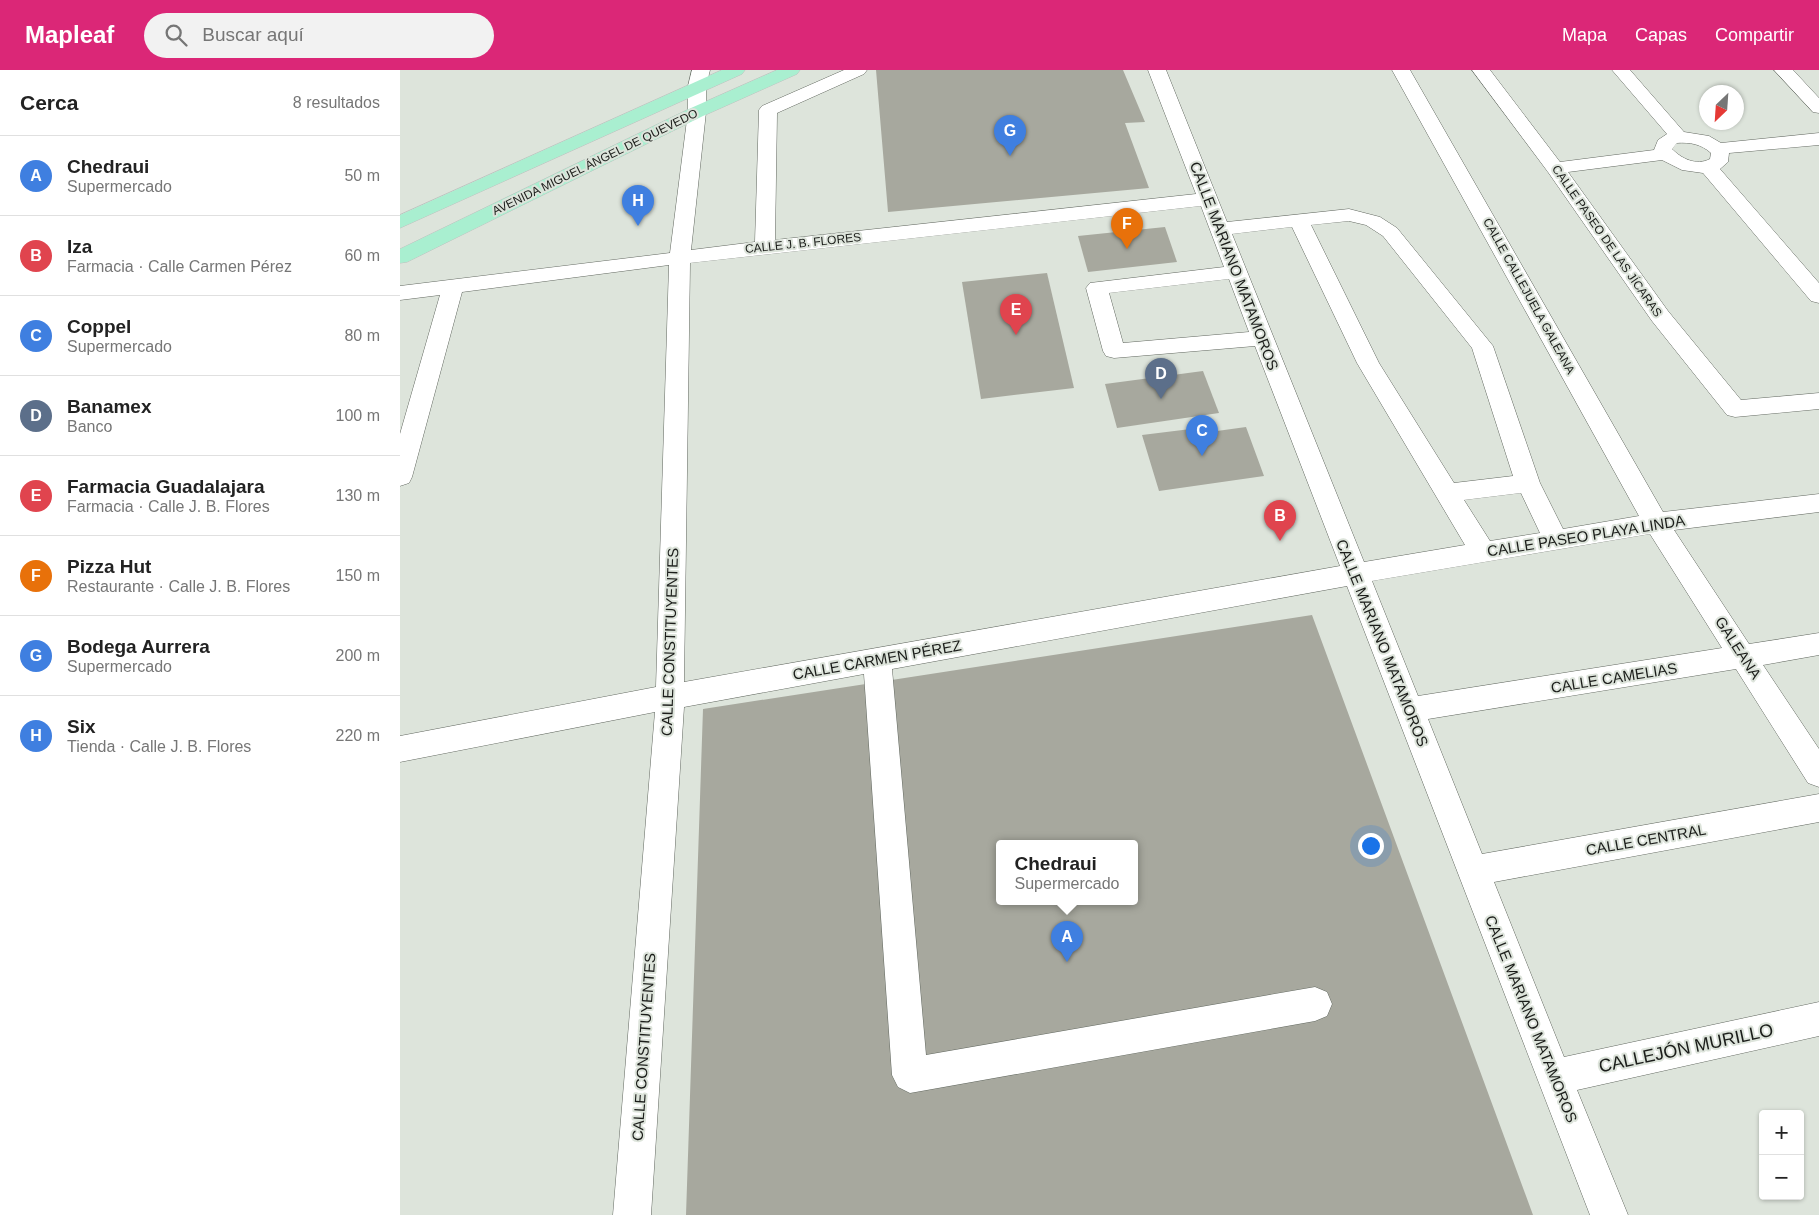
<!DOCTYPE html>
<html lang="es">
<head>
<meta charset="utf-8">
<style>
	body { margin:0; font-family:Arial,sans-serif; background:#f2f2f2; color:#222 }
	.controls { position:absolute; right:15px; bottom:15px; display:grid; overflow:hidden; border-radius:5px; box-shadow:0 1px 4px #0004 }
	.controls button { width:45px; height:45px; display:grid; place-items:center; padding:0; border:0; border-bottom:1px solid #e0e0e0; background:#fff; color:#222; font:25px sans-serif }
	.compass { position:absolute; left:1299px; top:15px; width:45px; height:45px; border-radius:50%; background:#fff; box-shadow:0 1px 4px #0004; rotate:205deg }
	.you { position:absolute; left:970px; top:775px; width:18px; height:18px; margin:-12px; border:4px solid #fff; border-radius:50%; background:#1a73e8; box-shadow:0 0 0 8px #1a73e833 }
	.badge { display:grid; place-items:center; width:32px; height:32px; border-radius:50%; background:#db2777; color:#fff; font-size:16px; font-weight:700 }
	.pin { position:absolute; translate:-50% -41px; filter:drop-shadow(0 1px 2px #0008) }
	.pin::after { content:''; position:absolute; top:26px; width:18px; height:15px; background:inherit; clip-path:polygon(0 0,100% 0,50% 100%) }
	.popup { position:absolute; left:596px; top:770px; width:142px; height:65px; box-sizing:border-box; display:grid; place-content:center; border-radius:5px; background:#fff; filter:drop-shadow(0 1px 4px #0005); font-size:16px; white-space:nowrap; color:#767676 }
	.popup b { font-size:19px; color:#222 }
	.popup::after { content:''; position:absolute; left:50%; top:100%; margin-left:-10px; border:10px solid transparent; border-top-color:#fff }
	.list { margin:0; padding:0; list-style:none }
	h2 { display:flex; justify-content:space-between; align-items:center; height:65px; margin:0; padding:0 20px; font-size:21px }
	h2 small { font-size:16px; font-weight:400; color:#767676 }
	.list li { display:grid; grid-template-columns:32px 1fr auto; gap:15px; align-items:center; box-sizing:border-box; height:80px; padding:0 20px; border-top:1px solid #e0e0e0 }
	.list b { display:block; font-size:19px; white-space:nowrap }
	.list p { margin:0; font-size:16px; white-space:nowrap; color:#767676 }
	.list em { font-size:16px; font-style:normal; color:#767676 }
	.icon { flex:none; width:28px; height:28px; fill:none; stroke:currentColor; stroke-width:2; stroke-linecap:round; stroke-linejoin:round }
	.map { position:relative; flex:none; width:1419px; height:1145px; overflow:hidden }
	header { display:flex; align-items:center; gap:30px; box-sizing:border-box; height:70px; padding:0 25px; background:#db2777; color:#fff }
	header strong { font-size:24px }
	nav { display:flex; gap:28px; margin-inline-start:auto; font-size:18px }
	.search { width:350px; height:45px; background:#f2f2f2; display:flex; align-items:center; gap:12px; box-sizing:border-box; padding:0 18px; border-radius:28px; color:#767676; font-size:19px }
	main { display:flex }
	aside { flex:1; background:#fff }
	.map>svg:first-child { display:block }
	.building { fill:#a7a89e; fill-rule:evenodd }
	.lines { fill:none; stroke-linecap:round; stroke-linejoin:round }
	.minor-casing { stroke:#626860; stroke-width:1 }
	.major-casing { stroke:#bfc0bf; stroke-width:1 }
	.minor { fill:#fff; fill-rule:evenodd }
	.major { fill:#a9efd0; fill-rule:evenodd }
	.labels { text-anchor:middle; stroke-width:4; stroke-linejoin:round; paint-order:stroke }
	.far-street-label { font-size:12px; fill:#1b1d1a; stroke:#dde4db }
	.street-label { font-size:15px; fill:#1b1d1a; stroke:#dde4db }
	.near-street-label { font-size:18px; fill:#1b1d1a; stroke:#dde4db }
</style>
</head>
<body>
<header>
<strong>Mapleaf</strong>
<div class="search"><svg class="icon" aria-label="search" viewBox="0 0 24 24"><circle cx="10" cy="10" r="6"/><path d="M15 15l6 6"/></svg>Buscar aquí</div>
<nav><a>Mapa</a><a>Capas</a><a>Compartir</a></nav>
</header>
<main>
<aside>
<h2>Cerca<small>8 resultados</small></h2>
<ul class="list">
<li><span class="badge" style="background:#3f7fe0">A</span><div><b>Chedraui</b><p>Supermercado</p></div><em>50 m</em></li>
<li><span class="badge" style="background:#e0444e">B</span><div><b>Iza</b><p>Farmacia · Calle Carmen Pérez</p></div><em>60 m</em></li>
<li><span class="badge" style="background:#3f7fe0">C</span><div><b>Coppel</b><p>Supermercado</p></div><em>80 m</em></li>
<li><span class="badge" style="background:#5c6f8a">D</span><div><b>Banamex</b><p>Banco</p></div><em>100 m</em></li>
<li><span class="badge" style="background:#e0444e">E</span><div><b>Farmacia Guadalajara</b><p>Farmacia · Calle J. B. Flores</p></div><em>130 m</em></li>
<li><span class="badge" style="background:#e8710a">F</span><div><b>Pizza Hut</b><p>Restaurante · Calle J. B. Flores</p></div><em>150 m</em></li>
<li><span class="badge" style="background:#3f7fe0">G</span><div><b>Bodega Aurrera</b><p>Supermercado</p></div><em>200 m</em></li>
<li><span class="badge" style="background:#3f7fe0">H</span><div><b>Six</b><p>Tienda · Calle J. B. Flores</p></div><em>220 m</em></li>
</ul>
</aside>
<div class="map">
<svg width="1419" height="1145" viewBox="0 0 1419 1145">
	<rect width="100%" height="100%" fill="#dde4db"/>
	<g class="building">
		<polygon points="476,0 723,0 745,52 725,53 749,118 488,142"/>
		<polygon points="765,157 777,192 688,202 678,166"/>
		<polygon points="647,203 674,318 581,329 562,212"/>
		<polygon points="803,301 819,343 717,358 705,314"/>
		<polygon points="815,356 817,361 846,357 864,406 759,421 742,365"/>
		<path d="M912,545L1133,1145H286L303,639ZM600,773H734V831H600Z"/>
	</g>
	<g class="lines">
		<defs>
			<g id="minor">
				<path d="M292,0H310L306,16V42L291,180L355,172L359,40L362,36L444,0H467L464,4L377,43L375,170L796,124L748,0H766L827,152L949,139L980,147L997,158L1093,276L1140,413L1163,459L1239,446L992,0H1010L1263,442L1419,424V442L1274,460L1349,574L1419,563V585L1363,595L1419,679V717L1408,713L1336,599L1028,649L1082,784L1419,724V752L1094,812L1164,987L1419,932V966L1177,1020L1228,1145H1190L947,516L492,599L526,985L915,917L927,922L932,934L927,946L915,951L510,1023L498,1017L492,1005L464,604L284,637L251,1145H213L255,642L0,692V666L256,617L269,195L62,222L12,407L9,413L0,416V364L40,225L0,230V216L270,183L288,42V16ZM801,136L824,197L690,213L686,218L703,281L706,286L714,288L855,276L940,496L284,612L290,193ZM949,151L966,155L983,166L1072,278L1113,406L1054,413L979,293L911,155ZM892,157L957,293L1065,475L964,492L832,164ZM829,209L849,262L723,273L709,223ZM1121,423L1140,463L1090,471L1064,430ZM1250,464L1322,578L1018,626L972,511Z"/>
				<path d="M1072,0H1090L1160,92L1254,80L1258,70L1267,64L1212,0H1230L1284,62L1309,66L1321,73L1419,63V75L1329,83L1328,92L1320,99L1419,213V233L1411,231L1303,103L1282,100L1262,90L1168,102L1268,241L1341,330L1419,323V339L1335,347L1327,345L1252,251L1148,102ZM1277,73C1290,72 1301,74 1311,83L1310,89C1296,96 1282,89 1272,79Z"/>
				<polygon points="1374,0 1393,0 1419,28 1419,43 1413,42"/>
			</g>
			<g id="major">
				<polygon points="322,0 345,0 342,4 0,158 0,145"/>
				<polygon points="377,0 400,0 397,4 303,46 7,192 0,193 0,179 291,38"/>
			</g>
		</defs>
		<use href="#minor" class="minor-casing"/>
		<use href="#major" class="major-casing"/>
		<use href="#minor" class="minor"/>
		<use href="#major" class="major"/>
	</g>
	<g class="labels">
		<g class="far-street-label">
			<text transform="translate(195 92) rotate(-26)" y="4">AVENIDA MIGUEL ÁNGEL DE QUEVEDO</text>
			<text transform="translate(1207 171) rotate(55)" y="4">CALLE PASEO DE LAS JÍCARAS</text>
			<text transform="translate(403 173) rotate(-6)" y="4">CALLE J. B. FLORES</text>
			<text transform="translate(1129 226) rotate(61)" y="4">CALLE CALLEJUELA GALEANA</text>
		</g>
		<g class="street-label">
			<text transform="translate(834 196) rotate(69)" y="5">CALLE MARIANO MATAMOROS</text>
			<text transform="translate(1186 466) rotate(-9)" y="5">CALLE PASEO PLAYA LINDA</text>
			<text transform="translate(270 572) rotate(-88)" y="5">CALLE CONSTITUYENTES</text>
			<text transform="translate(982 573) rotate(68)" y="5">CALLE MARIANO MATAMOROS</text>
			<text transform="translate(1338 578) rotate(57)" y="5">GALEANA</text>
			<text transform="translate(477 590) rotate(-10)" y="5">CALLE CARMEN PÉREZ</text>
			<text transform="translate(1214 608) rotate(-9)" y="5">CALLE CAMELIAS</text>
			<text transform="translate(1246 770) rotate(-10)" y="5">CALLE CENTRAL</text>
			<text transform="translate(1131 949) rotate(68)" y="5">CALLE MARIANO MATAMOROS</text>
			<text transform="translate(244 977) rotate(-86)" y="5">CALLE CONSTITUYENTES</text>
		</g>
		<g class="near-street-label">
			<text transform="translate(1286 978) rotate(-12)" y="6">CALLEJÓN MURILLO</text>
		</g>
	</g>
</svg>
<div class="controls">
<button>+</button>
<button>−</button>
</div>
<svg class="compass" viewBox="-18 -18 36 36"><path d="M0-13l5 13h-10z" fill="#e53935"/><path d="M0 13l5-13h-10z" fill="#767676"/></svg>
<div class="you"></div>
<div class="pin badge" style="left:667px;top:892px;background:#3f7fe0">A</div>
<div class="popup"><b>Chedraui</b>Supermercado</div>
<div class="pin badge" style="left:880px;top:471px;background:#e0444e">B</div>
<div class="pin badge" style="left:802px;top:386px;background:#3f7fe0">C</div>
<div class="pin badge" style="left:761px;top:329px;background:#5c6f8a">D</div>
<div class="pin badge" style="left:616px;top:265px;background:#e0444e">E</div>
<div class="pin badge" style="left:727px;top:179px;background:#e8710a">F</div>
<div class="pin badge" style="left:610px;top:86px;background:#3f7fe0">G</div>
<div class="pin badge" style="left:238px;top:156px;background:#3f7fe0">H</div>
</div>
</main>
</body>
</html>
